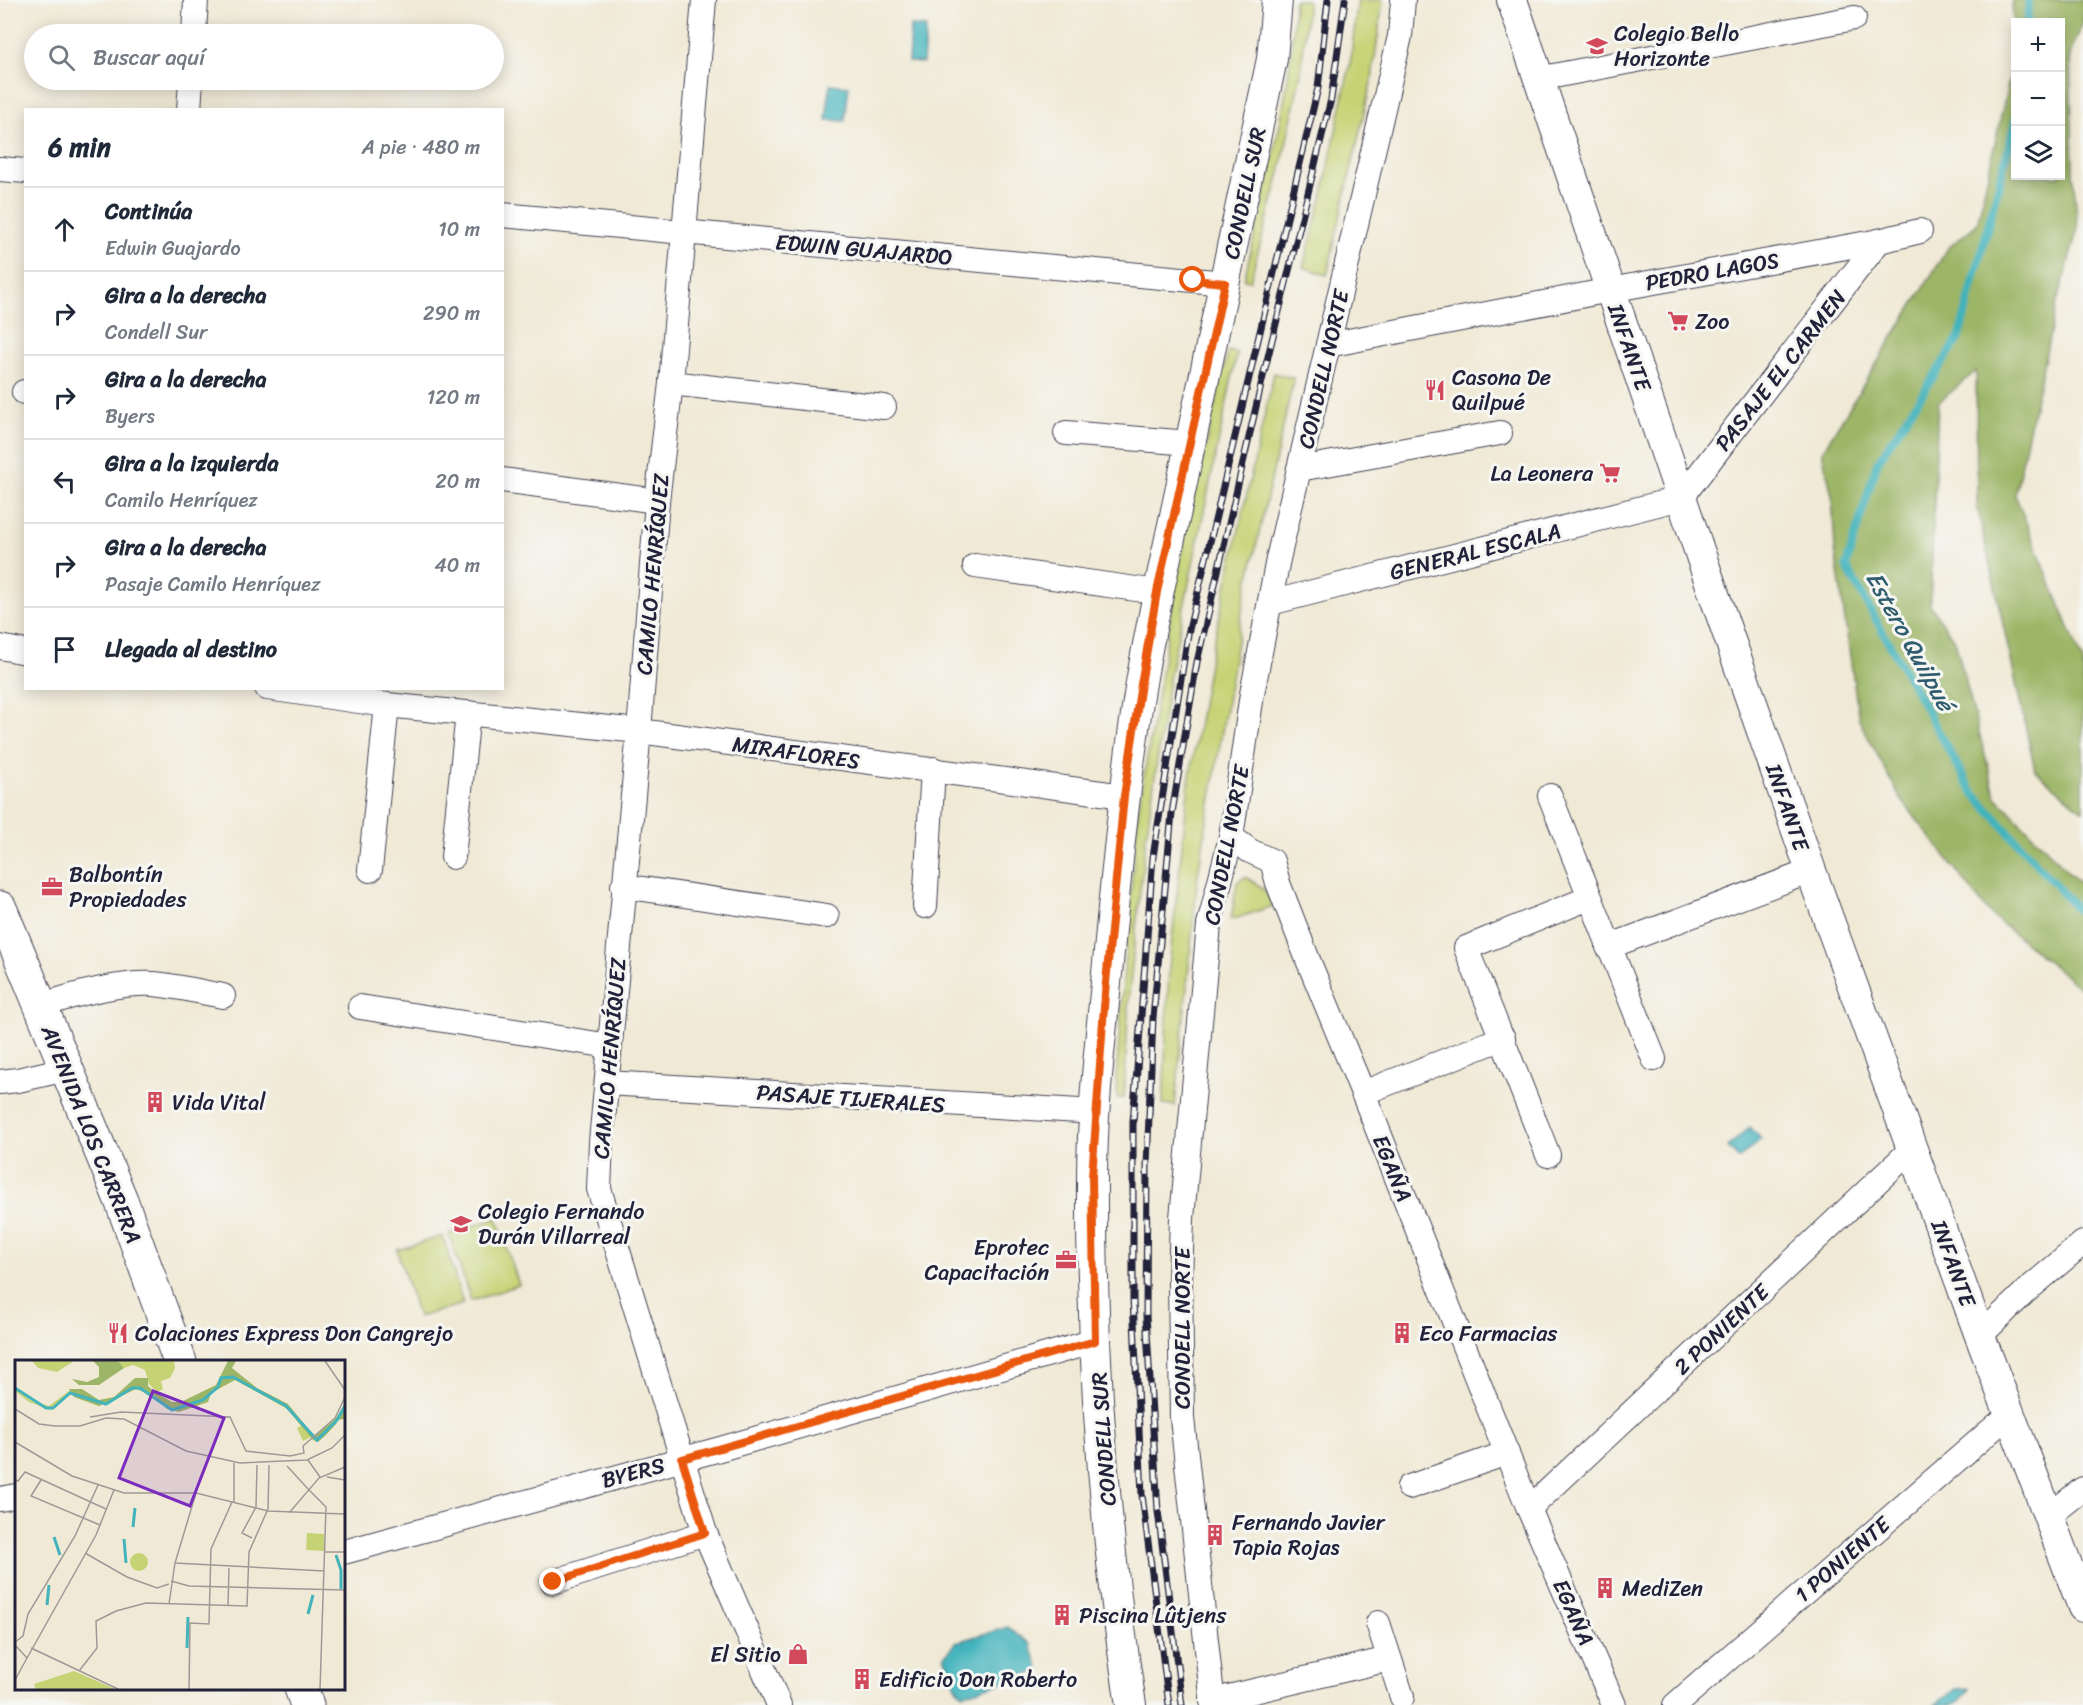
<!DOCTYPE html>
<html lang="es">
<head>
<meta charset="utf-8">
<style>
	body { margin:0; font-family:Sriracha,sans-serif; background:#f6f6f7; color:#1f2937 }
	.controls { position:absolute; right:18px; top:18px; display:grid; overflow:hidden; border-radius:0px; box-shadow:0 3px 15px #0003 }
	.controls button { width:54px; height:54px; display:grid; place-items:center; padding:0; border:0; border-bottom:2px solid #e0e1e3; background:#fff; color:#1f2937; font:30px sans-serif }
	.stop { position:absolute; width:18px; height:18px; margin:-14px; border:4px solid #ea580c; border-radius:50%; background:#fff }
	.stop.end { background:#ea580c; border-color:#fff; box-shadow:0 2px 6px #0008 }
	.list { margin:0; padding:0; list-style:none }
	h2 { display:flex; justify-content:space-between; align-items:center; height:78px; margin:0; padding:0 24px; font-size:26px }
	h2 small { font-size:20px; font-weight:400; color:#747a83 }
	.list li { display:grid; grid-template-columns:39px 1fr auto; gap:18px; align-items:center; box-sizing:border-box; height:84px; padding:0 24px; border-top:2px solid #e0e1e3 }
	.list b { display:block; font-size:22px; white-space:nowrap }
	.list p { margin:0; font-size:20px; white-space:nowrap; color:#747a83 }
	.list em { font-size:20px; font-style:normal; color:#747a83 }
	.icon { flex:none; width:33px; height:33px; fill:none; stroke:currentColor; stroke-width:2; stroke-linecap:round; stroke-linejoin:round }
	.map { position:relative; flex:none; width:2083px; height:1705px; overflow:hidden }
	.search { position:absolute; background:#fff; box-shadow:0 3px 15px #0003; left:24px; top:24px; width:480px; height:66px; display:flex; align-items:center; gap:15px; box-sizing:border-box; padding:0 21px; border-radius:33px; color:#747a83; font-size:22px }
	.panel { position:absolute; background:#fff; box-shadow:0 3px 15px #0003; left:24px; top:108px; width:480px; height:582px; border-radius:0px }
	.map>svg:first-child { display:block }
	.green { fill:#c6d375; stroke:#747a58; stroke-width:1.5 }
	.forest { fill:#9cb566; stroke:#5f6c50; stroke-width:1.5; fill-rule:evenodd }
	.water { fill:#43b3bc; stroke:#326a7c; stroke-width:1.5 }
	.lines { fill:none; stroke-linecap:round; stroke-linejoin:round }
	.stream { stroke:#43b3bc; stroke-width:8 }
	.minor-casing { stroke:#414052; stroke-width:26 }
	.tertiary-casing { stroke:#414052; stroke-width:32 }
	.primary-casing { stroke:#414052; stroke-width:35 }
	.minor { stroke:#fff; stroke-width:24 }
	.tertiary { stroke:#fff; stroke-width:30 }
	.primary { stroke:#fff; stroke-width:33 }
	.rail-casing { stroke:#22223b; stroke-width:7 }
	.rail { stroke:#f6f6f2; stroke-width:4.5; stroke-dasharray:14; stroke-linecap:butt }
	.route { stroke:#ea580c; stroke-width:8 }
	.labels { text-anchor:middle; stroke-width:6; stroke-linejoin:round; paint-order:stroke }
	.poi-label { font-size:22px; fill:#22223b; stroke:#f6f6f2; text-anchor:start }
	.street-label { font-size:22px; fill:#22223b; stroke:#f6f6f2 }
	.water-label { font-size:24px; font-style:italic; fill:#2f5c6f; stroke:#f6f6f2 }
	.inset-river { fill:none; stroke:#43b3bc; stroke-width:3 }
	.inset-road { fill:none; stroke:#9e9997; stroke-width:1.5 }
	.view { fill:#7b2cbf; fill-opacity:0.15; stroke:#7b2cbf; stroke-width:3 }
	.inset-edge { fill:none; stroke:#22223b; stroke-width:3 }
</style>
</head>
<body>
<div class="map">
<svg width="2083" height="1705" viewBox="0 0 2083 1705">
	<rect width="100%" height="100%" fill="#f6f6f2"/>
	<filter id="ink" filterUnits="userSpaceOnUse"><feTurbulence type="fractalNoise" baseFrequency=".0167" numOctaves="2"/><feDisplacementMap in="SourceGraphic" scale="12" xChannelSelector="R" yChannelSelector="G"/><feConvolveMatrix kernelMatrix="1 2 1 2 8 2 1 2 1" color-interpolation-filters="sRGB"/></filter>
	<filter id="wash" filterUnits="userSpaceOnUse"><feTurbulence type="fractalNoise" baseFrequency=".008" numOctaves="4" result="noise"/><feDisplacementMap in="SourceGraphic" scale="24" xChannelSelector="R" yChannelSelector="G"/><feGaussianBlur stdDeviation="1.35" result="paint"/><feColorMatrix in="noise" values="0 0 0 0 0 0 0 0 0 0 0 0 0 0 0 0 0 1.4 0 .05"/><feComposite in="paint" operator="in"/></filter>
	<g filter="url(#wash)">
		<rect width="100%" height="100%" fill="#f0e9d5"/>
		<g class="green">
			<path d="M1294,0H1308L1301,73L1280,173L1250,281L1244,280C1265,188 1293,95 1294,0Z"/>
			<polygon points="1358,0 1383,0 1372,78 1327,275 1303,267 1322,198 1350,64"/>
			<polygon points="1228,351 1237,353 1170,674 1145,845 1129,993 1124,1098 1118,1098 1116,1080 1126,944 1138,812 1182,547"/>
			<polygon points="1274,373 1294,378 1244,600 1198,875 1175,1106 1163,1104 1169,968 1189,781 1209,663"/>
			<polygon points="1245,877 1263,888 1273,906 1231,920 1237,882"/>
			<polygon points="497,1218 519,1285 471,1301 449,1234"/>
			<polygon points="443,1236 463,1304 418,1317 397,1250"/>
		</g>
		<path class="forest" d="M2012,0H2083V22L2070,55L2073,172L2078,228L2056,306L2015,495L2083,662V811L2035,770L1977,506L1976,371L1938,403L1930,605L1955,641L1996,797L2083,887V990L1990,914L1901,799L1859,720L1835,550L1832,495L1822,452L1948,248L1977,224L2014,58ZM2016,22H2060V176H2016Z"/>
		<g class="water">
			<polygon points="910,26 926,27 923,63 908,62"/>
			<polygon points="830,84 849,86 845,121 826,120"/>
			<polygon points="1750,1127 1761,1139 1739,1159 1728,1147"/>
			<polygon points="1008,1627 1030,1644 1040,1671 963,1694 955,1687 944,1656 956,1642"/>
			<path d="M1969,1688C1961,1705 1955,1705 1935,1705L1956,1689Z"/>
		</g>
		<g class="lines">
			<g class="stream">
				<polyline points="2027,22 2029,0"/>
				<polyline points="2016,118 1959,338 1877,463 1846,566 1971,790 2083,916"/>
			</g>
		</g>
	</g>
	<g filter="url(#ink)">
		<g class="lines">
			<defs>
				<g id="minor">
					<polyline points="704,0 671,383 657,501 639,731 601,1142 599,1189 705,1533 779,1705"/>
					<polyline points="194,34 196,0"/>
					<polyline points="1538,79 1854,18"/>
					<polyline points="189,110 191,80"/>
					<polyline points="0,169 26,171"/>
					<polyline points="502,215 1225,283"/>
					<polyline points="1328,345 1610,290 1879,241 1920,231"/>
					<polyline points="671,383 884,407"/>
					<polyline points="24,392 26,392"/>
					<polyline points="1066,433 1190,443"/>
					<polyline points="1299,469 1500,433"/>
					<polyline points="502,480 657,501"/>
					<polyline points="975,566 1157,592"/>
					<polyline points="1270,603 1681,498 1879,241"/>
					<polyline points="0,647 26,652"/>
					<polyline points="267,688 387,705 639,731 1124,796"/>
					<polyline points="1550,796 1654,1059"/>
					<polyline points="1231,837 1250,851 1272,861 1278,883 1308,960 1363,1093 1529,1509 1614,1705"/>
					<polyline points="453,857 468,713"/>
					<polyline points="370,870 387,705"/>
					<polyline points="623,886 827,916"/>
					<polyline points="925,906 933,769"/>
					<polyline points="1608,947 1811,871"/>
					<path d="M40,1006C73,995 120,982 154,984C177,986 200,992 223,996"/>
					<polyline points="360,1007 610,1046"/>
					<polyline points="0,1082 18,1080 66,1069"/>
					<polyline points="607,1083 1096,1112"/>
					<polyline points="1363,1093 1503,1038"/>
					<polyline points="1548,1155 1466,948 1589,898"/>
					<polyline points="1980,1336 2025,1292 2083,1243"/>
					<polyline points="1409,1487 1507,1453"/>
					<polyline points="0,1499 16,1496"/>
					<polyline points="1529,1509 1913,1148"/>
					<polyline points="2050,1515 2083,1489"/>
					<polyline points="344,1552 720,1449 1095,1341"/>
					<polyline points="553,1582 705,1533"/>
					<polyline points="1378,1623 1402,1697"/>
					<polyline points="1212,1701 1389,1659"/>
					<polyline points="1213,1705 1182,1418 1180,1282 1182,1218 1209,925 1231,837 1252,694 1278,559 1400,36 1403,0"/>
					<polyline points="1675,1705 1997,1425 2010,1415"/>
				</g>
				<g id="tertiary">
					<polyline points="1512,0 1716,600 1811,871 1980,1336 2083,1607"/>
					<path d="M1131,1705C1104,1532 1091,1355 1092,1180C1092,1108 1101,1035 1108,963C1116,872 1125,780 1140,689C1152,615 1170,542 1185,468C1214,332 1243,196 1272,59L1277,0"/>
				</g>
				<g id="primary">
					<polyline points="0,908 121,1200 180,1362"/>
					<polyline points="301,1688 307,1705"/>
				</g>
			</defs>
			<use href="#minor" class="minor-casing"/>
			<use href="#tertiary" class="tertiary-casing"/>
			<use href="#primary" class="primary-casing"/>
			<use href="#minor" class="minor"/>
			<use href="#tertiary" class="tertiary"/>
			<use href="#primary" class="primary"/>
			<defs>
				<g id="rail">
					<polyline points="1169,1705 1142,1495 1133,1299 1133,1122 1153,857 1188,634 1318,88 1328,0"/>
					<polyline points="1182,1705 1158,1511 1146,1315 1147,1165 1153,1018 1172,813 1197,662 1262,381 1331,99 1345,0"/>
				</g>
			</defs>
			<use href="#rail" class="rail-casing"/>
			<use href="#rail" class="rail"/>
		</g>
	</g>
	<g class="lines" filter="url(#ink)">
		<polyline class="route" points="553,1582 705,1533 682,1459 1095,1341 1092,1177 1105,993 1124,796 1140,690 1157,592 1225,283 1193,280"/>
	</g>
	<defs>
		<symbol id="school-bare" viewBox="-9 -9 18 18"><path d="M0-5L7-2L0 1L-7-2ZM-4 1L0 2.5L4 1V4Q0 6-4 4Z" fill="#d1495b" stroke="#f6f6f2" stroke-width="2.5" paint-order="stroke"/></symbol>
		<symbol id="supermarket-bare" viewBox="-9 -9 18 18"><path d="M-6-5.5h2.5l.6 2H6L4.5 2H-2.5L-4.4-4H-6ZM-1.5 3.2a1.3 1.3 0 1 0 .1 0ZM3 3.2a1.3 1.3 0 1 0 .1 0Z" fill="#d1495b" stroke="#f6f6f2" stroke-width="2.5" paint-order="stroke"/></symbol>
		<symbol id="restaurant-bare" viewBox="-9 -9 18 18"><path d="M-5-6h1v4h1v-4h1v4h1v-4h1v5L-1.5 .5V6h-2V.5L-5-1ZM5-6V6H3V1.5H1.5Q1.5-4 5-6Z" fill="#d1495b" stroke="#f6f6f2" stroke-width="2.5" paint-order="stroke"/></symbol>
		<symbol id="office-bare" viewBox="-9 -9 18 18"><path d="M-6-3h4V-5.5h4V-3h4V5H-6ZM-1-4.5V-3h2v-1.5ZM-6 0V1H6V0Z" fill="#d1495b" stroke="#f6f6f2" stroke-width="2.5" paint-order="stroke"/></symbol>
		<symbol id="building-bare" viewBox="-9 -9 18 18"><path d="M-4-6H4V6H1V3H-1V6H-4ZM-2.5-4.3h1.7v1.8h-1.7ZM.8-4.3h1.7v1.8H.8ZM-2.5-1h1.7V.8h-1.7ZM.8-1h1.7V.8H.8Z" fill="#d1495b" stroke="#f6f6f2" stroke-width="2.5" paint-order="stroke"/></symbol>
		<symbol id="shop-bare" viewBox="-9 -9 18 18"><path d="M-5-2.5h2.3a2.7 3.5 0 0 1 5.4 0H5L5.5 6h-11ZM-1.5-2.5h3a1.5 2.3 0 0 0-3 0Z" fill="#d1495b" stroke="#f6f6f2" stroke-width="2.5" paint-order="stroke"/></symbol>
	</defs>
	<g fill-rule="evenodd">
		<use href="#school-bare" x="1582" y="31" width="30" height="30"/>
		<use href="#supermarket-bare" x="1663" y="306" width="30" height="30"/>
		<use href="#restaurant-bare" x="1420" y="375" width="30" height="30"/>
		<use href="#supermarket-bare" x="1595" y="458" width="30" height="30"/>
		<use href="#office-bare" x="37" y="872" width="30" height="30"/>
		<use href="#building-bare" x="140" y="1087" width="30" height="30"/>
		<use href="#school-bare" x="446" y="1209" width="30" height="30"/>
		<use href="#office-bare" x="1051" y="1245" width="30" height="30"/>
		<use href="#restaurant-bare" x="103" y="1318" width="30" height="30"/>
		<use href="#building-bare" x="1387" y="1318" width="30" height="30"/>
		<use href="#building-bare" x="1200" y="1520" width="30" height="30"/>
		<use href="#building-bare" x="1590" y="1573" width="30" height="30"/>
		<use href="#building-bare" x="1047" y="1600" width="30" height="30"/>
		<use href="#shop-bare" x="783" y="1639" width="30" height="30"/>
		<use href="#building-bare" x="847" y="1664" width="30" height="30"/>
	</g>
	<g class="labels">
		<g class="poi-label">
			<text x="1614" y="41">Colegio Bello<tspan x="1614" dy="25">Horizonte</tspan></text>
			<text x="1695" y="329">Zoo</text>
			<text x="1452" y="385">Casona De<tspan x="1452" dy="25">Quilpué</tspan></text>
			<text x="1593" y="481" text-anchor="end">La Leonera</text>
			<text x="69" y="882">Balbontín<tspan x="69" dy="25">Propiedades</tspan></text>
			<text x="172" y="1110">Vida Vital</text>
			<text x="478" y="1219">Colegio Fernando<tspan x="478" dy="25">Durán Villarreal</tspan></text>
			<text x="1049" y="1255" text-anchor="end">Eprotec<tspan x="1049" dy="25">Capacitación</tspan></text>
			<text x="135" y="1341">Colaciones Express Don Cangrejo</text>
			<text x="1419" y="1341">Eco Farmacias</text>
			<text x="1232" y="1530">Fernando Javier<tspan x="1232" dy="25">Tapia Rojas</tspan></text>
			<text x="1622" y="1596">MediZen</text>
			<text x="1079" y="1623">Piscina Lûtjens</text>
			<text x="781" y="1662" text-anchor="end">El Sitio</text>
			<text x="879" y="1687">Edificio Don Roberto</text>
		</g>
		<g class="street-label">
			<text transform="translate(1244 193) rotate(-78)" y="8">CONDELL SUR</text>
			<text transform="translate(864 249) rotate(5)" y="8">EDWIN GUAJARDO</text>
			<text transform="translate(1712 271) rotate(-10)" y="8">PEDRO LAGOS</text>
			<text transform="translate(1630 347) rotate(71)" y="8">INFANTE</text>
			<text transform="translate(1323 369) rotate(-77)" y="8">CONDELL NORTE</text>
			<text transform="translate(1780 370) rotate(-52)" y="8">PASAJE EL CARMEN</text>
			<text transform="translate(1475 551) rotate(-14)" y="8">GENERAL ESCALA</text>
			<text transform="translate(652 574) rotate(-85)" y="8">CAMILO HENRÍQUEZ</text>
			<text transform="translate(796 752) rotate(8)" y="8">MIRAFLORES</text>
			<text transform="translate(1788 807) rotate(71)" y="8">INFANTE</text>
			<text transform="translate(1226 845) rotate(-79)" y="8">CONDELL NORTE</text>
			<text transform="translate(609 1058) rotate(-85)" y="8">CAMILO HENRÍQUEZ</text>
			<text transform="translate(851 1098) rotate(4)" y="8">PASAJE TIJERALES</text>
			<text transform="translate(92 1134) rotate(68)" y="8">AVENIDA LOS CARRERA</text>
			<text transform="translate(1393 1168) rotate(68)" y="8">EGAÑA</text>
			<text transform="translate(1954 1263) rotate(70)" y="8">INFANTE</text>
			<text transform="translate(1182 1328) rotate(-90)" y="8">CONDELL NORTE</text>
			<text transform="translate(1721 1329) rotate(-43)" y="8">2 PONIENTE</text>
			<text transform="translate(1103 1439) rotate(-94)" y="8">CONDELL SUR</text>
			<text transform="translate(633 1472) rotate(-15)" y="8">BYERS</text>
			<text transform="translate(1842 1559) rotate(-41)" y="8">1 PONIENTE</text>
			<text transform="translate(1574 1612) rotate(66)" y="8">EGAÑA</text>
		</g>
		<g class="water-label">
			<text transform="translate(1910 641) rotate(61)" y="8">Estero Quilpué</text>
		</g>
	</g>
	<g transform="translate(15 1360)">
		<rect width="330" height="330" fill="#f0e9d5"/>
		<path d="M17,1H59L42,12L23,8ZM103,1H159L160,8L155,18L146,21L148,29L142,32L134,24L130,10L118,5L109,8ZM214,16L270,44L299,76L330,50L301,82L296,77L288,81L282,68L286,66L272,49L219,19L208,23L183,46L160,51L142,37L121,29L84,46L56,34L36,50L14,42L0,31V27L15,40L34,46L54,31H61L88,44L121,26L150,39L157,48L179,44ZM292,173L309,174V191L291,190ZM115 202a9 9 0 1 1 18 0a9 9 0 1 1-18 0ZM59,311L100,329H21L19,324Z" fill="#c6d375"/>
		<path d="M78,1H103L109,8L84,25H64L57,19L72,22L84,17V7ZM213,1H221L217,8L242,28L273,44L299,76L320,60L330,43V59L320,60L322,63L311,75L303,82L298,80L272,48L220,20L196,33L193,42L164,52L152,49L139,35L121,29L84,46L59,37L54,29H67L84,40L99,37L120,18H133V26L140,32L157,42H166L201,25Z" fill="#9cb566"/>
		<path class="inset-river" d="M0,28L31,48H38L55,33L91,44L117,28H125L157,50L188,40L203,27L206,18L218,17L271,46L302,80L322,60L330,46M118,167L120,148M39,177L45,195M109,179L111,203M321,195L326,210V229M32,245L34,225M293,254L298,235M172,288L173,257"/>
		<path class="inset-road" d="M310,1L330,30M0,49L24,64L40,66H65L91,58L109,59L171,91L225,103L292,100L317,88L330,75M75,57L106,52L215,57L231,91L275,96L289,93L288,86L320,58L330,37M0,82L57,116L109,133H181L253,151L330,154M293,100L305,117M219,103V142M272,106L294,130M312,117L330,120M0,120L3,121L10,112L91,149M26,120L16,136L85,165M294,130L311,147L305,329M181,133L160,203L309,211M330,146V214M274,153L304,118L330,107M237,178L227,173L241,147L242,105M309,192H330M70,193L112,217L142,228L154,224M156,221L174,226L330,230M154,244L160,203M213,246L214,208M0,282L8,276L13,254L60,176L83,125M0,285L12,298L81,175L99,130M16,288L103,329M64,311L82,288L81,261L101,251L131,243L232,246L234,192L253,149L254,105M0,320L12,298M174,329L175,263L194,264L196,189L217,142"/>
		<path class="view" d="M138,31L209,58L175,146L104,118Z"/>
		<rect width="330" height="330" class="inset-edge"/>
	</g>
</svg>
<div class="controls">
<button>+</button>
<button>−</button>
<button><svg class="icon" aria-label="layers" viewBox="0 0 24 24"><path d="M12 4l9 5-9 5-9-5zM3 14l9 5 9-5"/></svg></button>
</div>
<div class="stop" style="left:1193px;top:280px"></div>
<div class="stop end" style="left:553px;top:1582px"></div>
<div class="search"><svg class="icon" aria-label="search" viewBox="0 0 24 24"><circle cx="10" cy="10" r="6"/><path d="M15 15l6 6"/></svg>Buscar aquí</div>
<section class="panel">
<h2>6 min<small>A pie · 480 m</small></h2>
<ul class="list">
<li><svg class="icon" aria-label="ahead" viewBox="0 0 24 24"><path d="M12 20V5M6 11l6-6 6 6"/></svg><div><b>Continúa</b><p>Edwin Guajardo</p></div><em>10 m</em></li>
<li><svg class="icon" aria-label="right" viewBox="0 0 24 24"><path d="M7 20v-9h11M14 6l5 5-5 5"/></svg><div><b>Gira a la derecha</b><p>Condell Sur</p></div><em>290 m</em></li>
<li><svg class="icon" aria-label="right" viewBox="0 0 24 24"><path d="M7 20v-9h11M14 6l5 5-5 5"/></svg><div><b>Gira a la derecha</b><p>Byers</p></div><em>120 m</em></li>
<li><svg class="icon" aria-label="left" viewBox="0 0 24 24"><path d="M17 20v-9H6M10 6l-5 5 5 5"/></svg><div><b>Gira a la izquierda</b><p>Camilo Henríquez</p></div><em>20 m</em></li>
<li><svg class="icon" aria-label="right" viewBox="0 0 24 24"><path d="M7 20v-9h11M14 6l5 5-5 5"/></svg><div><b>Gira a la derecha</b><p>Pasaje Camilo Henríquez</p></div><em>40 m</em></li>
<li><svg class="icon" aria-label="arrive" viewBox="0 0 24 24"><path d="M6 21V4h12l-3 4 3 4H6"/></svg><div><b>Llegada al destino</b></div></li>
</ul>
</section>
</div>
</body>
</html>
